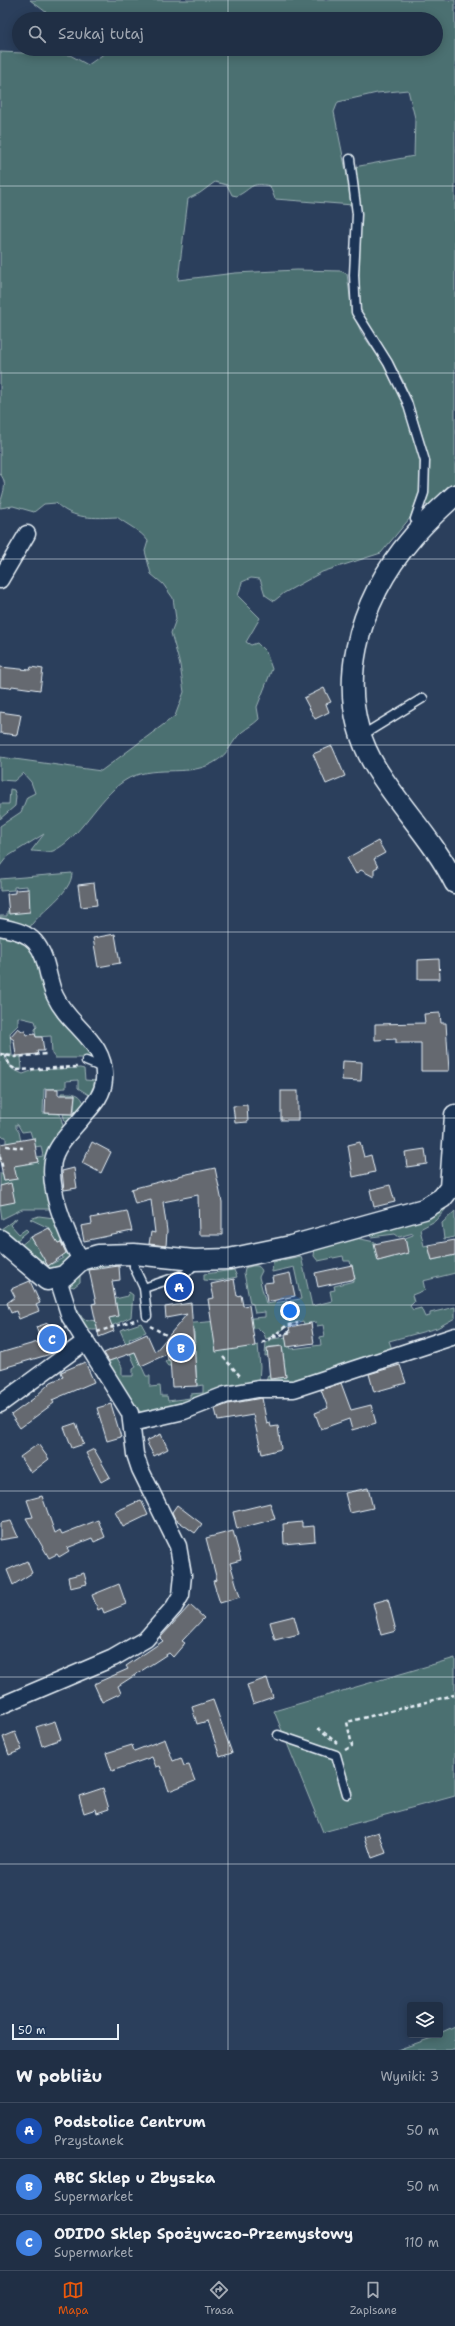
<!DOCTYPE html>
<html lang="pl">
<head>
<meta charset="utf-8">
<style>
	body { margin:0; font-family:"Shantell Sans",sans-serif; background:#28374c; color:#f1f3f6 }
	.controls { position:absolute; right:12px; bottom:12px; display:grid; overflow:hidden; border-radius:4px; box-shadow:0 2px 10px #0003 }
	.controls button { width:36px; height:36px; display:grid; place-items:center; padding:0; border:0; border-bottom:1px solid #3d4a5e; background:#202f45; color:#f1f3f6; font:20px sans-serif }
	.scale { position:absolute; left:12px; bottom:10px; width:107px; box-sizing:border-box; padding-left:4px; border:2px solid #e8f1f8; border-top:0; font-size:11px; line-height:14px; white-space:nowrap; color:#e8f1f8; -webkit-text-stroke:3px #1d3557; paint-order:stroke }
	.you { position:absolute; left:290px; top:1311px; width:14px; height:14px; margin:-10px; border:3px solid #fff; border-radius:50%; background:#1a73e8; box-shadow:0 0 0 6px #1a73e833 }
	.badge { display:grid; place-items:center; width:26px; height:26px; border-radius:50%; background:#ea580c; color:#fff; font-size:13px; font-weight:700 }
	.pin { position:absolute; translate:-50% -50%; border:2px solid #fff; box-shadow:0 1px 4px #0006 }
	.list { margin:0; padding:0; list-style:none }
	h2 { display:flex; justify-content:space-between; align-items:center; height:52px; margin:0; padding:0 16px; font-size:17px }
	h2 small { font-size:13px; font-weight:400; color:#a2a9b3 }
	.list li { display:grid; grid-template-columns:26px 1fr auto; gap:12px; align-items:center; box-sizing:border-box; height:56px; padding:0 16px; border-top:1px solid #3d4a5e }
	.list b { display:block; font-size:15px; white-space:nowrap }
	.list p { margin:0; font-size:13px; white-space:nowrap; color:#a2a9b3 }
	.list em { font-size:13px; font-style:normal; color:#a2a9b3 }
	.icon { flex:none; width:22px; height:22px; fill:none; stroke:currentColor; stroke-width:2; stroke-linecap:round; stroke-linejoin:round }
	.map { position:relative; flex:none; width:455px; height:2050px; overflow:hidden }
	.search { position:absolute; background:#202f45; box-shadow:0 2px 10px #0003; left:12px; right:12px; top:12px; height:44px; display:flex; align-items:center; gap:10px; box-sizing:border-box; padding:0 14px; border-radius:22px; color:#a2a9b3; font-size:15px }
	.sheet { height:220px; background:#202f45 }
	nav { display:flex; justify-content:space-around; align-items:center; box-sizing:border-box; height:56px; border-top:1px solid #3d4a5e; background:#202f45; font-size:11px; color:#a2a9b3 }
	nav a { display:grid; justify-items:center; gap:2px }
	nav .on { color:#ea580c }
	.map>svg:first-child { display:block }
	.green { fill:#4b6f71; stroke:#9ab0b4 }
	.building { fill:#656970; stroke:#e8f1f8 }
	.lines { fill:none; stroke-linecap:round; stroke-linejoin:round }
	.service-casing { stroke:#e8f1f8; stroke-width:11 }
	.minor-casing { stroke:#e8f1f8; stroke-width:19 }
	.tertiary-casing { stroke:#e8f1f8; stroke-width:23 }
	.path { stroke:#e8f1f8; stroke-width:2.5; stroke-dasharray:4 3; stroke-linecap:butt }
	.service { stroke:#1d3557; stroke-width:8 }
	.minor { stroke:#1d3557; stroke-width:16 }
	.tertiary { stroke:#1d3557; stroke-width:20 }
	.grid { fill:none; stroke:#e8f1f8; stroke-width:1; stroke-opacity:0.55 }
</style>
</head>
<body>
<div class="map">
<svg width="455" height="2050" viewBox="0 0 455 2050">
	<rect width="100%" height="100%" fill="#2b3f5c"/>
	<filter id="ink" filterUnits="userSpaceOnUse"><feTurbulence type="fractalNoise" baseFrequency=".025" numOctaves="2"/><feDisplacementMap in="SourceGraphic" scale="8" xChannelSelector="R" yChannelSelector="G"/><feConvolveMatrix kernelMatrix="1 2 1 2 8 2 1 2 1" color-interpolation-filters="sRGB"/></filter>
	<g filter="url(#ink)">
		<g class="green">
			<path d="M30,0H455V485L435,504L428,506L425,504C423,490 430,476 428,461C425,442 413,404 405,385C393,356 364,336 359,303V197L354,167L414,156L415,118L408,90L377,93L338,102L334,112L353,205L275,199L270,186C250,181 252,189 237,196L232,195L227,185L215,182L200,193L188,199L178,280L235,273L297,270L341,271L347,274L352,311L361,332L399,387L420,459L421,489L410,518L381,553L322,572L284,593L274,601L265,595L260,579L251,578L242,582L238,596L260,618L246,642L251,645L257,643L266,652L272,669L257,707L259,719C253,725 248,727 242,732C231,741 230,754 213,763C186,778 151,763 124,781C97,799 80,839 53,851C47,853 37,851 31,851L44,834L7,857L0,866V826L21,812L27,797L35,793L31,782L23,773L14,781L0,780V757L101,771L175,716L184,692L180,665L171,633L176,619L173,598L163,584L151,574L145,551L148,541C140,530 127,525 117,517C95,518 73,520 56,503L44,504L34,512L13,506L0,508C0,496 10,485 0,474V52L70,55L88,65L105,53V49H436V19H55Z"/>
			<polygon points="10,789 14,790 16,796 15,806 0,819 0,804 9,804"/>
			<path d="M72,873C72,893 40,911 30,927L0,920V916H7V911L29,909L27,886L14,887V890L0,891V879Z"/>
			<polygon points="0,931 29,941 92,1058 55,1058 52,1054 51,1036 36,1037 35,1029 37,1027 35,1021 18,1017 18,1025 10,1033 12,1055 0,1053"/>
			<polygon points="0,1055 3,1055 12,1069 23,1074 34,1070 80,1068 84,1069 85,1080 97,1081 94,1098 78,1088 78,1080 66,1081 66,1088 44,1089 43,1113 60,1114 64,1130 52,1209 22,1209 2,1219 0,1205 11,1184 0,1186 0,1173 2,1173 4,1181 16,1179 8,1169 17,1164 38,1162 37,1157 43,1156 41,1146 35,1147 30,1131 22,1132 18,1125 16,1124 16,1128 19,1132 22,1147 6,1145 6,1137 0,1136"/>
			<polygon points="5,1055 21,1057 22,1070 12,1068"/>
			<path d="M61,1093C71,1093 81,1092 84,1104L67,1128L63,1114H74L75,1095H61Z"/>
			<path d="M446,1209L435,1221L420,1229L424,1246L428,1245L432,1260L455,1255V1273L423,1281L425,1290L412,1295L414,1302L410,1306L413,1310L421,1308L425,1317L430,1316V1313L455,1307V1318L437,1328L389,1341L393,1352L334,1367L296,1382H266L268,1375L286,1377L282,1346L269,1347L270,1355L265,1356L266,1342L272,1339L286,1337L291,1349L321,1345L320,1337L325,1336L323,1325L317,1326L316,1322L304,1324L303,1321C286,1324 281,1333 266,1339L264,1334L258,1328L252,1329L255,1346L258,1345L260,1367L259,1381L145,1414L133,1407L105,1363L117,1358L122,1367V1376H133V1369L136,1367L120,1330L141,1323L146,1332L129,1339L146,1376H150V1387L160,1386L161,1396H167L168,1401L190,1398V1394L203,1393V1385L197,1386L196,1364L168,1366L165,1362L168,1360L196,1358L194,1332L183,1333V1324L265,1317V1312L255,1313L253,1304L250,1303L244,1273L245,1268C252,1266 259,1263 262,1271L259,1277L266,1304L301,1299L294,1267L272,1272L273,1262L301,1256L312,1306L332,1301L330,1291L335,1290L334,1286L354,1281L350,1261H344L343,1256L318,1261L314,1256L315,1248L356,1238L375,1242L378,1261L408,1253L405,1238L413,1235V1233L399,1237L395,1234L371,1237L369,1234Z"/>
			<polygon points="455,1211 455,1237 444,1239 442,1223"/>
			<polygon points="39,1216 54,1218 73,1259 57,1269 49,1270 20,1246 31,1237 48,1266 63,1258 62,1255 69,1252 63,1241 56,1244 49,1228 30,1219"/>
			<polygon points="17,1218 11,1225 19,1234 26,1229 28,1231 16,1241 1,1229"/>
			<path d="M109,1264L110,1266L83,1271L80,1275V1282L74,1287L70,1286C75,1268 93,1265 109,1264Z"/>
			<polygon points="234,1270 237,1277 217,1281 204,1280 204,1274"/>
			<path d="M129,1292L133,1295L131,1317C117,1323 89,1340 79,1322C76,1315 74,1307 72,1301L83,1319L96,1321L118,1316L115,1299L128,1296Z"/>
			<polygon points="455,1658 455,1796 323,1832 274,1711"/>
			<polygon points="455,2026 455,2050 397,2050 440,2035 440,2033"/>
		</g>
		<g class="building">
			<polygon points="0,667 30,670 31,667 43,669 40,690 12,686 11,688 0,687"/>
			<polygon points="324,688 331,702 326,704 329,712 315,719 304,698"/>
			<polygon points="0,712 21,715 17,735 0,733"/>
			<polygon points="332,746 345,776 326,784 313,754"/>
			<polygon points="378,841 385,853 374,859 378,867 374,869 374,877 361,870 356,874 347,858"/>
			<polygon points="94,883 97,905 81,907 78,885"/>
			<polygon points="29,889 30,912 9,914 7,894 15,893 15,890"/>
			<polygon points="115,934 120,963 98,967 93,938"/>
			<polygon points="439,959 440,979 418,979 418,960"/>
			<polygon points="440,1013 441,1023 446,1023 449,1071 421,1071 421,1043 396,1043 396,1039 375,1040 375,1024 425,1023 424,1014"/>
			<polygon points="18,1028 22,1031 25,1031 26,1035 35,1034 36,1037 42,1037 44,1051 37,1051 38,1054 16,1056 14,1040 10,1037"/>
			<polygon points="343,1061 362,1062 361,1081 342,1080"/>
			<polygon points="46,1089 58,1089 58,1095 75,1095 73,1114 45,1113"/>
			<rect x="281" y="1091" width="17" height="29"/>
			<polygon points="247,1105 248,1122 235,1123 233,1106"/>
			<polygon points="34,1138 38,1162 14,1166 17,1179 4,1181 0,1161 0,1144"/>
			<polygon points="92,1142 111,1152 101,1173 82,1163"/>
			<polygon points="360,1142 364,1157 371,1155 375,1172 353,1177 348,1145"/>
			<polygon points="425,1149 427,1164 407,1167 405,1152"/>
			<polygon points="74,1168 77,1188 64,1190 62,1171"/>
			<polygon points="215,1168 222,1202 222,1235 199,1235 198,1195 163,1202 167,1231 166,1246 149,1244 151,1232 155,1233 151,1200 135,1204 131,1189 178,1177 178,1176"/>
			<polygon points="11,1183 15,1202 0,1205 0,1186"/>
			<polygon points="390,1185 395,1202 374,1207 370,1190"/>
			<polygon points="127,1211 132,1231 84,1241 81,1226 92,1224 91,1218"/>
			<polygon points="49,1228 58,1243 61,1242 66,1253 48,1266 31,1237"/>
			<polygon points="405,1238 408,1253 378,1261 374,1244"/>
			<polygon points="455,1240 455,1255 432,1260 428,1245"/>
			<polygon points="352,1265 355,1279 318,1287 315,1273"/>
			<polygon points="119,1266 120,1280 112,1281 118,1316 109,1318 114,1331 99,1337 92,1304 96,1303 89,1270"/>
			<polygon points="290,1273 295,1296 267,1302 264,1283 273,1282 272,1277"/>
			<polygon points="234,1279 237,1296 241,1295 243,1306 249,1305 255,1346 216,1352 208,1299 214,1298 211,1284"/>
			<polygon points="30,1281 40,1303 36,1305 39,1311 19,1319 16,1311 11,1313 7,1303 15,1297 11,1289"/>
			<polygon points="191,1303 197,1386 172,1387 170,1360 168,1360 167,1354 141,1366 135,1352 109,1361 104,1353 147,1334 155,1352 187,1314 166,1318 165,1307"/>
			<polygon points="48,1323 51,1331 60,1327 66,1344 54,1353 0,1369 0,1353 41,1341 36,1327"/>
			<polygon points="311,1323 314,1343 287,1347 285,1334 290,1333 289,1327"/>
			<polygon points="282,1346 286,1377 270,1379 267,1348"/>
			<polygon points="85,1362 94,1382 52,1400 54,1403 20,1428 11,1415 33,1399 51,1382 63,1377 61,1372"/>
			<polygon points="400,1365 406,1383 374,1392 369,1374"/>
			<polygon points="341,1383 351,1410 371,1405 376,1423 352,1430 349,1419 321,1429 315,1413 328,1408 321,1390"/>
			<polygon points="262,1398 267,1424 270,1423 271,1427 278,1426 281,1449 262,1454 253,1415 218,1421 215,1409 228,1404"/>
			<polygon points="111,1404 121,1437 107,1441 97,1408"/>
			<polygon points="76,1423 84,1444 72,1448 64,1427"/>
			<polygon points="161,1434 168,1449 154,1456 146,1441"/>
			<polygon points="38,1444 49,1459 31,1473 20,1457"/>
			<polygon points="94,1449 110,1477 101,1482 86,1453"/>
			<polygon points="368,1488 373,1508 350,1513 345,1493"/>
			<polygon points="42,1496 55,1533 60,1530 62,1534 98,1520 105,1537 94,1542 92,1538 67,1548 69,1551 59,1557 57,1554 49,1558 26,1518 33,1517 27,1500"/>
			<polygon points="141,1500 148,1515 123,1527 115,1512"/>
			<polygon points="270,1503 275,1519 237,1529 233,1512"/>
			<polygon points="177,1505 202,1524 195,1533 175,1519 172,1512"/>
			<polygon points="11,1521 18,1537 0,1540 0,1523"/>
			<polygon points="302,1522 302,1527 314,1526 315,1541 284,1544 283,1524"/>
			<polygon points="233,1531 241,1560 230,1563 240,1597 220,1603 213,1581 217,1580 206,1538"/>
			<polygon points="27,1561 32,1573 13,1585 7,1570"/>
			<polygon points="84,1573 87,1584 70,1588 68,1577"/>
			<polygon points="119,1584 126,1604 104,1613 102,1608 98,1610 92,1595"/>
			<polygon points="388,1599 396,1631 381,1635 373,1603"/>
			<polygon points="190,1605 204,1618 182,1641 185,1643 173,1657 169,1653 118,1686 121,1693 102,1702 94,1684 128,1669 126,1666 163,1641 160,1638"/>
			<polygon points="294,1616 299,1634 275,1640 270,1622"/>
			<polygon points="267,1678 273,1697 253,1704 247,1685"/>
			<polygon points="213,1700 232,1753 220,1757 208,1721 197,1724 192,1707"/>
			<polygon points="55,1721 61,1739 42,1746 36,1727"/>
			<polygon points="15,1732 22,1750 9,1755 3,1737"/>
			<polygon points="165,1739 173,1761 181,1758 184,1766 189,1765 195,1781 169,1791 160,1766 156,1767 152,1757 112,1771 106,1753 132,1745 134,1751"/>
			<polygon points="103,1788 109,1809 97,1813 96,1809 84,1813 79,1796"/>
			<polygon points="379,1832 386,1853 372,1858 365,1837"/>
		</g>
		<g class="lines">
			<defs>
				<g id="service">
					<polyline points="350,159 357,214 354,275 356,312 388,363 407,402 425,461 424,493 415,519 422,526"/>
					<polyline points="361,736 423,698"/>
					<polyline points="86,1061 103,1068"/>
					<polyline points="134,1254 134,1267 144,1288 147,1316"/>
					<polyline points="144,1288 185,1274 194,1265 194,1260"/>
					<polyline points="278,1735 336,1755 347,1794"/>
				</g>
				<g id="minor">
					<polyline points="0,580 27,534"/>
					<path d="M0,927C13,930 26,932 35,942C48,957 47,979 55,996C69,1027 107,1041 104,1080C103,1096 92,1106 82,1118C73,1129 60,1141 55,1154C44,1182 67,1236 81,1260"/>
					<polyline points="0,1404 86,1341"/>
					<polyline points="132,1423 184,1411 225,1395 258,1389 294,1389 455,1336"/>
					<polyline points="0,1706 113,1658 146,1639 174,1607 181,1595 183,1575 178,1546 140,1469 135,1454 130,1413 70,1317 58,1279"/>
				</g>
				<g id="tertiary">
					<path d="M455,495C440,509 425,522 412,538C358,600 330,693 376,768C400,807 434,841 455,883"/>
					<polyline points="0,1240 47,1280 64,1276 81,1260 98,1255 134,1254 194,1260 229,1259 291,1246 424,1209 442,1198 450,1188 455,1115"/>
				</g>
			</defs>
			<use href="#service" class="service-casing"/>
			<use href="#minor" class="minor-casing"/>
			<use href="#tertiary" class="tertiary-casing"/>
			<g class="path">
				<polyline points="0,1054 15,1057 46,1054"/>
				<polyline points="5,1054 10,1066 17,1070 77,1067"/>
				<polyline points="6,1146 23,1148"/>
				<polyline points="0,1156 3,1170"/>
				<polyline points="150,1326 168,1336"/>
				<polyline points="97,1332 138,1319"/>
				<polyline points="290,1332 271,1338 286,1326 298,1323"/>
				<polyline points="262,1343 271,1338"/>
				<polyline points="223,1357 241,1377"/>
				<polyline points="318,1728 337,1743"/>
				<polyline points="345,1750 352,1746 347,1722 454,1695"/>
			</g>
			<use href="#service" class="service"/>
			<use href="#minor" class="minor"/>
			<use href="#tertiary" class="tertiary"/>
		</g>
	</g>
	<path class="grid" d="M228,0V19M228,49V2050M0,186H455M0,373H455M0,559H455M0,745H455M0,932H455M0,1118H455M0,1305H455M0,1491H455M0,1677H455M0,1864H455"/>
</svg>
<div class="controls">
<button><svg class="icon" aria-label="layers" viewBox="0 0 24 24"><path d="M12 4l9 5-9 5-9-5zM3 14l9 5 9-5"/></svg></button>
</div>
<div class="scale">50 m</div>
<div class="you"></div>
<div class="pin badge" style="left:179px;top:1287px;background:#1a4fb4">A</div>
<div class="pin badge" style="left:181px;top:1348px;background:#3f7fe0">B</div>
<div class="pin badge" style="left:52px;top:1339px;background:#3f7fe0">C</div>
<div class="search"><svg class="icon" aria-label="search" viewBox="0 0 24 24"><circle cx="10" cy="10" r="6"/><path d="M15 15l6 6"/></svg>Szukaj tutaj</div>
</div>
<section class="sheet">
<h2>W pobliżu<small>Wyniki: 3</small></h2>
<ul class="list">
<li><span class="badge" style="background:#1a4fb4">A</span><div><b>Podstolice Centrum</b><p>Przystanek</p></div><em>50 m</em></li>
<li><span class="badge" style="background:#3f7fe0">B</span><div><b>ABC Sklep u Zbyszka</b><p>Supermarket</p></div><em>50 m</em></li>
<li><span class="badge" style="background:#3f7fe0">C</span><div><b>ODIDO Sklep Spożywczo-Przemysłowy</b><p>Supermarket</p></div><em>110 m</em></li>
</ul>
</section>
<nav>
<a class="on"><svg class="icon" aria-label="map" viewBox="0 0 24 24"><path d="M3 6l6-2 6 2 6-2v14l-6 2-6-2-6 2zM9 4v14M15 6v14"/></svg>Mapa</a>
<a><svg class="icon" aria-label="directions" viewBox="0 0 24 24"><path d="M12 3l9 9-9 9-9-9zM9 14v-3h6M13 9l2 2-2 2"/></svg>Trasa</a>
<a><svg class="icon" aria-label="saved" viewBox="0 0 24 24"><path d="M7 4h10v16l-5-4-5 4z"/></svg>Zapisane</a>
</nav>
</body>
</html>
